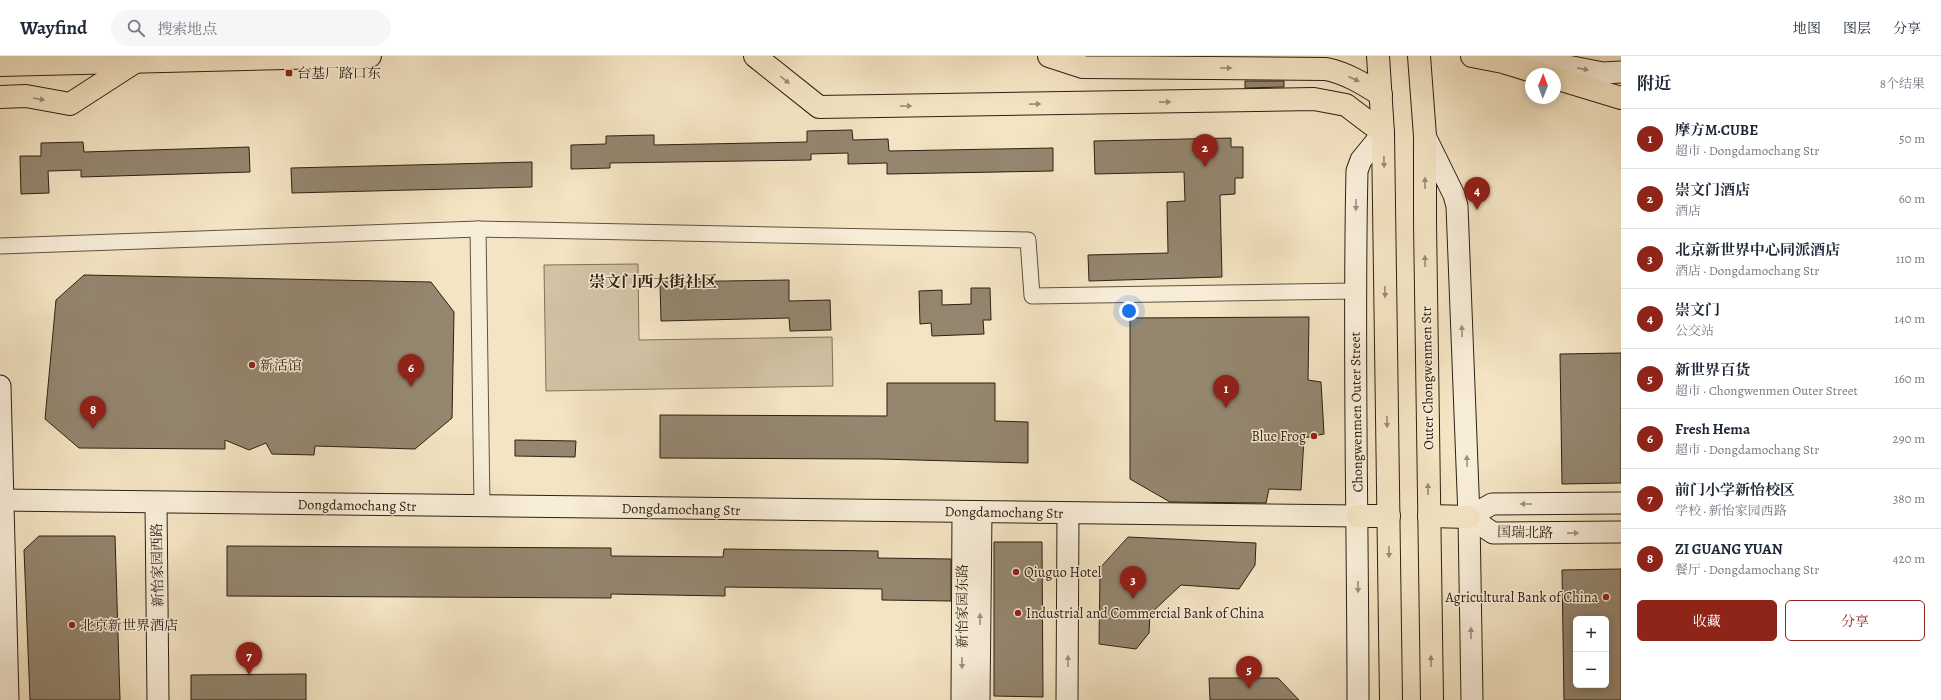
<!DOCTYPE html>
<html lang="zh">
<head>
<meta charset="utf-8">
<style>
	body { margin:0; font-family:Alegreya,"Noto Serif SC",serif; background:#f6f6f7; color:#1f2937 }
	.controls { position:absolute; right:12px; bottom:12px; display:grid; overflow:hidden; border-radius:6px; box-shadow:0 2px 10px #0003 }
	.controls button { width:36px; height:36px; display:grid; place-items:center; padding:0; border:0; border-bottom:1px solid #e0e1e3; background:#fff; color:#1f2937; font:20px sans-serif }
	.compass { position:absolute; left:1525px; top:12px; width:36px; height:36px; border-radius:50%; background:#fff; box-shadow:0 2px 10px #0003; rotate:1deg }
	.you { position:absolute; left:1129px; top:255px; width:14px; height:14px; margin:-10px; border:3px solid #fff; border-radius:50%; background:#1a73e8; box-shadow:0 0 0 6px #1a73e833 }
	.badge { display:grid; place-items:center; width:26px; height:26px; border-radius:50%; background:#8f2418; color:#fff; font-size:13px; font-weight:700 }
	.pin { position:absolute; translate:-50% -33px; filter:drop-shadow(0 1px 2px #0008) }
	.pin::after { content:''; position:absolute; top:21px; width:14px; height:12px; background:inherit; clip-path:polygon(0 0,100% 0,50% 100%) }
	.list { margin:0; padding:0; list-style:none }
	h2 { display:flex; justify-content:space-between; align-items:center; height:52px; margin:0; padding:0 16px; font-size:17px }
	h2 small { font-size:13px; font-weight:400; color:#747a83 }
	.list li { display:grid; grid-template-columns:26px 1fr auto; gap:12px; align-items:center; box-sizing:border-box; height:60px; padding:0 16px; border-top:1px solid #e0e1e3 }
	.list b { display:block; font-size:15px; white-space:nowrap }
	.list p { margin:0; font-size:13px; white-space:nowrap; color:#747a83 }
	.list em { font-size:13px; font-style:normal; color:#747a83 }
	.actions { display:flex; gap:8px; padding:12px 16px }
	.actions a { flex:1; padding:9px 0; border:1px solid #8f2418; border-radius:6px; text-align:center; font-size:14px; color:#8f2418 }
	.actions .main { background:#8f2418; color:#fff }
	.icon { flex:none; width:22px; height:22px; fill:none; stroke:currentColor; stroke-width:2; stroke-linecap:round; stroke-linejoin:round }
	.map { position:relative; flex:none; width:1621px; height:644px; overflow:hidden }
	header { display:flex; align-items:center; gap:24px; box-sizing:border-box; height:56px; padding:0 20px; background:#fff; border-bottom:1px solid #e0e1e3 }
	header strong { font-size:19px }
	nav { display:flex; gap:22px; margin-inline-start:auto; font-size:14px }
	.search { width:280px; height:36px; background:#f6f6f7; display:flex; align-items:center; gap:10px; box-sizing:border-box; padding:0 14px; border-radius:22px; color:#747a83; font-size:15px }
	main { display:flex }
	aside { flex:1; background:#fff }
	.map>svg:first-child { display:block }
	.green { fill:#d2c3a5; stroke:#7f725c }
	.building { fill:#94866f; stroke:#2c2113; fill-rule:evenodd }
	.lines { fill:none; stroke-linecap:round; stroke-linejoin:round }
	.street-casing { stroke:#5e523f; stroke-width:17 }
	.secondary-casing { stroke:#2c2113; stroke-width:23 }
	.primary-casing { stroke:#2c2113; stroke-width:24 }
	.street { stroke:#f8edd8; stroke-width:15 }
	.secondary { stroke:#f8edd8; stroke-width:21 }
	.primary { stroke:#f4e4c3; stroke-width:22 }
	.oneway { fill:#9a8c74 }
	.oneway2 { fill:#9c917f }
	.poi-dot { fill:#8f2418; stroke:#f8edd8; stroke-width:1.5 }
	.labels { text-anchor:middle; stroke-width:3; stroke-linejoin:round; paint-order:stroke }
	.poi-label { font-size:14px; fill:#2c2113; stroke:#f8edd8; text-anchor:start }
	.street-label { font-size:14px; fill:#2c2113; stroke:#f8edd8 }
	.quarter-label { font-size:16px; font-weight:bold; fill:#2c2113; stroke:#f8edd8 }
</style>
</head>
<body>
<header>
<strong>Wayfind</strong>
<div class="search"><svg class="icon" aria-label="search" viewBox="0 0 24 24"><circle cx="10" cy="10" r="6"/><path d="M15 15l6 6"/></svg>搜索地点</div>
<nav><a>地图</a><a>图层</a><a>分享</a></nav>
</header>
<main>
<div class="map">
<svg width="1621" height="644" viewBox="0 0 1621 644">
	<rect width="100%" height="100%" fill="#f4e4c3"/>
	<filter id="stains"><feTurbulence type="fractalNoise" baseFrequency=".005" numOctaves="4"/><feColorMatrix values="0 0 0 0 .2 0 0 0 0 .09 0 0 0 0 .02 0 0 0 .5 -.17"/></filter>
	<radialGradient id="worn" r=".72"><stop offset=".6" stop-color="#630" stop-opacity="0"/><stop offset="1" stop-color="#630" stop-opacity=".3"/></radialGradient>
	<polygon class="green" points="638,208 639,284 832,281 833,330 546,335 544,209"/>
	<g class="building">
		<polygon points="1245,25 1284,25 1284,31 1245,32"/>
		<polygon points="852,74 853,84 888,83 889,95 1053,92 1053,115 887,118 887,107 848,108 848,97 811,98 811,104 610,107 610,112 571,113 571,89 606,88 606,80 654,79 654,89 807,86 807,75"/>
		<polygon points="1231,82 1231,91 1243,91 1243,122 1235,122 1235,138 1220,139 1222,221 1089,225 1088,199 1168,197 1167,146 1185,145 1184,116 1095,118 1094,85"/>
		<polygon points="83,86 84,96 249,91 250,116 81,121 81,114 48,115 49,137 21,138 20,100 41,100 41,87"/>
		<polygon points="532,106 532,131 292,137 291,112"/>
		<polygon points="84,219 431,226 454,256 452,362 415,393 315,390 314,399 272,398 266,387 249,394 225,384 225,393 79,392 45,363 56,244"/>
		<polygon points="789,224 789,245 830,244 831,274 790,275 789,262 661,265 660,226"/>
		<polygon points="971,232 990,232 991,264 983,264 984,278 932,280 931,267 920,268 919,235 942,234 942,249 971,248"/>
		<polygon points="1309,261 1308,324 1321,326 1324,378 1304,382 1301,434 1269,433 1266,447 1170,446 1130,423 1130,262"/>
		<polygon points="1621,297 1621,427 1562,428 1560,298"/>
		<polygon points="887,327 995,327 995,365 1028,366 1028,407 879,403 660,402 660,359 887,360"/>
		<polygon points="515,384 576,385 575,401 515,400"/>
		<polygon points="39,480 115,480 120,644 30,644 24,494"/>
		<polygon points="1128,481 1256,487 1255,509 1239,533 1181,529 1150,558 1149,577 1136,593 1099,588 1100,512"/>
		<polygon points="994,486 1042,486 1043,641 994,640"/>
		<polygon points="227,490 611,492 611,500 723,501 724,493 878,495 878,502 951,503 951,545 882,544 882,533 725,531 725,540 611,538 611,542 227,540"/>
		<path d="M1621,513V644H1564L1562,514ZM1576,563H1606V629H1576Z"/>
		<polygon points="306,618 306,644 191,644 191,619"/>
		<polygon points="1209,622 1278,622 1299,644 1210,644"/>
	</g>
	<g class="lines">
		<defs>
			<g id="street">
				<polyline points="478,173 482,451"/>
				<polyline points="0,190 478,173 1028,184 1032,240 1354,235"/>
			</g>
			<g id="secondary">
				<polyline points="1519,7 1562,9 1603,17 1621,16"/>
				<polyline points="1425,80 1454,139 1457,150 1469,461 1472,644"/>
				<polyline points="0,330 8,644"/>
				<polyline points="0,444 1358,460"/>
				<polyline points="156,447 158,644"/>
				<polyline points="1621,447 1492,448 1469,461 1493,477 1621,476"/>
				<polyline points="962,644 963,456"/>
				<polyline points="979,644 981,456"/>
				<polyline points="1067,644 1068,457"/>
				<path d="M1358,644C1358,468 1353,292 1357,115L1361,104L1383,77"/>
			</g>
			<g id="primary">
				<polyline points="755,0 819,51 1314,43 1346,49 1383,77"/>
				<path d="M1049,0L1083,11L1326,13C1346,17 1364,28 1381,39"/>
				<polyline points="1378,0 1383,77 1391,644"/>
				<polyline points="1419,0 1425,80 1425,166 1432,644"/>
				<polyline points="1472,0 1503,6 1542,18"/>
				<polyline points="0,9 370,0"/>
				<polyline points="1555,22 1621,42"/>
				<polyline points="0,41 26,40 70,48 135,6"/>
				<polyline points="1358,460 1389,460"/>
				<polyline points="1429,460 1469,461"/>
			</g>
		</defs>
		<use href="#street" class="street-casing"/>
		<use href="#secondary" class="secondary-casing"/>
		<use href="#primary" class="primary-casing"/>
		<use href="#street" class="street"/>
		<use href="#secondary" class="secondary"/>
		<use href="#primary" class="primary"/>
	</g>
	<defs><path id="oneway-solid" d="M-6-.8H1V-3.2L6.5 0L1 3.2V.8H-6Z"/></defs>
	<g class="oneway">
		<use href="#oneway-solid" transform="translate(1226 12)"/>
		<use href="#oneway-solid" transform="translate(1354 23) rotate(25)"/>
		<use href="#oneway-solid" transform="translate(785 24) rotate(39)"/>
		<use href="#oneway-solid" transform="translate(39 43) rotate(10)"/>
		<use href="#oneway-solid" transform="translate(1165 46) rotate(-1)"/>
		<use href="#oneway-solid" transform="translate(1035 48) rotate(-1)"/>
		<use href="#oneway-solid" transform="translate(906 50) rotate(-1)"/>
		<use href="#oneway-solid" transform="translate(1384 106) rotate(89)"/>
		<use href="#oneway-solid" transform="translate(1425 127) rotate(-90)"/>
		<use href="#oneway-solid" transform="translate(1425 205) rotate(-91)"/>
		<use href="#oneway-solid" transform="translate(1385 236) rotate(89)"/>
		<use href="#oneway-solid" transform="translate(1387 366) rotate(89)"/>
		<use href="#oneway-solid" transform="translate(1428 433) rotate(-91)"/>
		<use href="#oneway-solid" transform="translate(1389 496) rotate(89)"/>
		<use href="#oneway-solid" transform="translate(1431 605) rotate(-91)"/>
	</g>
	<g class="oneway2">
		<use href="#oneway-solid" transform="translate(1583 13) rotate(11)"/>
		<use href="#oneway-solid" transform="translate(1356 149) rotate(91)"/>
		<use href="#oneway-solid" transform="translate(1462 275) rotate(-92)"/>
		<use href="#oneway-solid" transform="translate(1467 405) rotate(-92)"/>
		<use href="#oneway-solid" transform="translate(1526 448) rotate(180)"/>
		<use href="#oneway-solid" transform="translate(1573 477) rotate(-1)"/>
		<use href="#oneway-solid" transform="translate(1358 531) rotate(90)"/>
		<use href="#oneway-solid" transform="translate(980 563) rotate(-89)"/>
		<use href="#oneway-solid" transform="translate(1471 577) rotate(-91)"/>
		<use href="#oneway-solid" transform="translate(1068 605) rotate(-90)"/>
		<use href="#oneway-solid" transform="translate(962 607) rotate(90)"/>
	</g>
	<g class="poi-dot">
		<rect x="285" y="13" width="8" height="8" rx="2"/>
		<circle cx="252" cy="309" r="4"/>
		<circle cx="1314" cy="380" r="4"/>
		<circle cx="1016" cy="516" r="4"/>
		<circle cx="1606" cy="541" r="4"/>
		<circle cx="1018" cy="557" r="4"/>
		<circle cx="72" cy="569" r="4"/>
	</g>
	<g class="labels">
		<g class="poi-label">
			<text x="297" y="22">台基厂路口东</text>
			<text x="260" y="314">新活馆</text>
			<text x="1306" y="385" text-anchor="end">Blue Frog</text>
			<text x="1024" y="521">Qiuguo Hotel</text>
			<text x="1598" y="546" text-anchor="end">Agricultural Bank of China</text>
			<text x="1026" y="562">Industrial and Commercial Bank of China</text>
			<text x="80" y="574">北京新世界酒店</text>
		</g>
		<g class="street-label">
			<text transform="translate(1427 322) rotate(-91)" y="5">Outer Chongwenmen Str</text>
			<text transform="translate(1356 356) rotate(-91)" y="5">Chongwenmen Outer Street</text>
			<text transform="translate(357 449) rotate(1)" y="5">Dongdamochang Str</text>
			<text transform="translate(681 453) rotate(1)" y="5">Dongdamochang Str</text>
			<text transform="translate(1004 456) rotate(1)" y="5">Dongdamochang Str</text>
			<text transform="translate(1525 476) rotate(1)" y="5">国瑞北路</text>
			<text transform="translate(157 509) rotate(-91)" y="5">新怡家园西路</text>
			<text transform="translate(962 550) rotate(-90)" y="5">新怡家园东路</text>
		</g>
		<g class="quarter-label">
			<text x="653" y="231">崇文门西大街社区</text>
		</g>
	</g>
	<rect width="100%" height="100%" filter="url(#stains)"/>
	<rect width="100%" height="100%" fill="url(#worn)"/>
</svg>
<div class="controls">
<button>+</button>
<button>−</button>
</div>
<svg class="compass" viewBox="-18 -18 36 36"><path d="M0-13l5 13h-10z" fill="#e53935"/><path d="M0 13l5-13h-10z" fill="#747a83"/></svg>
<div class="you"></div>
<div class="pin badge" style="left:1226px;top:352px">1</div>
<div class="pin badge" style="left:1205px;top:111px">2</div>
<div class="pin badge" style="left:1133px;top:543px">3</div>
<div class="pin badge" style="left:1477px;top:154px">4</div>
<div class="pin badge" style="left:1249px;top:633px">5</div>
<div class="pin badge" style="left:411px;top:331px">6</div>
<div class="pin badge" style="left:249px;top:619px">7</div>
<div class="pin badge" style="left:93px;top:373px">8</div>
</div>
<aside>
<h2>附近<small>8个结果</small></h2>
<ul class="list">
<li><span class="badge">1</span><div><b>摩方M·CUBE</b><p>超市 · Dongdamochang Str</p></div><em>50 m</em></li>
<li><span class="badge">2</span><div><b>崇文门酒店</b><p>酒店</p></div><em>60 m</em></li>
<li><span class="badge">3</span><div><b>北京新世界中心同派酒店</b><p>酒店 · Dongdamochang Str</p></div><em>110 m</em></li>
<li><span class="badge">4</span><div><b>崇文门</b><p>公交站</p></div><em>140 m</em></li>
<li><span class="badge">5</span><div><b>新世界百货</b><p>超市 · Chongwenmen Outer Street</p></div><em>160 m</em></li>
<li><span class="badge">6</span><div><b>Fresh Hema</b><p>超市 · Dongdamochang Str</p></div><em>290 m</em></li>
<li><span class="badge">7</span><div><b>前门小学新怡校区</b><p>学校 · 新怡家园西路</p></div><em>380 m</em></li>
<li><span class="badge">8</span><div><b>ZI GUANG YUAN</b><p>餐厅 · Dongdamochang Str</p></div><em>420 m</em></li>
</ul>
<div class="actions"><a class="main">收藏</a><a>分享</a></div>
</aside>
</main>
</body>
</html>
